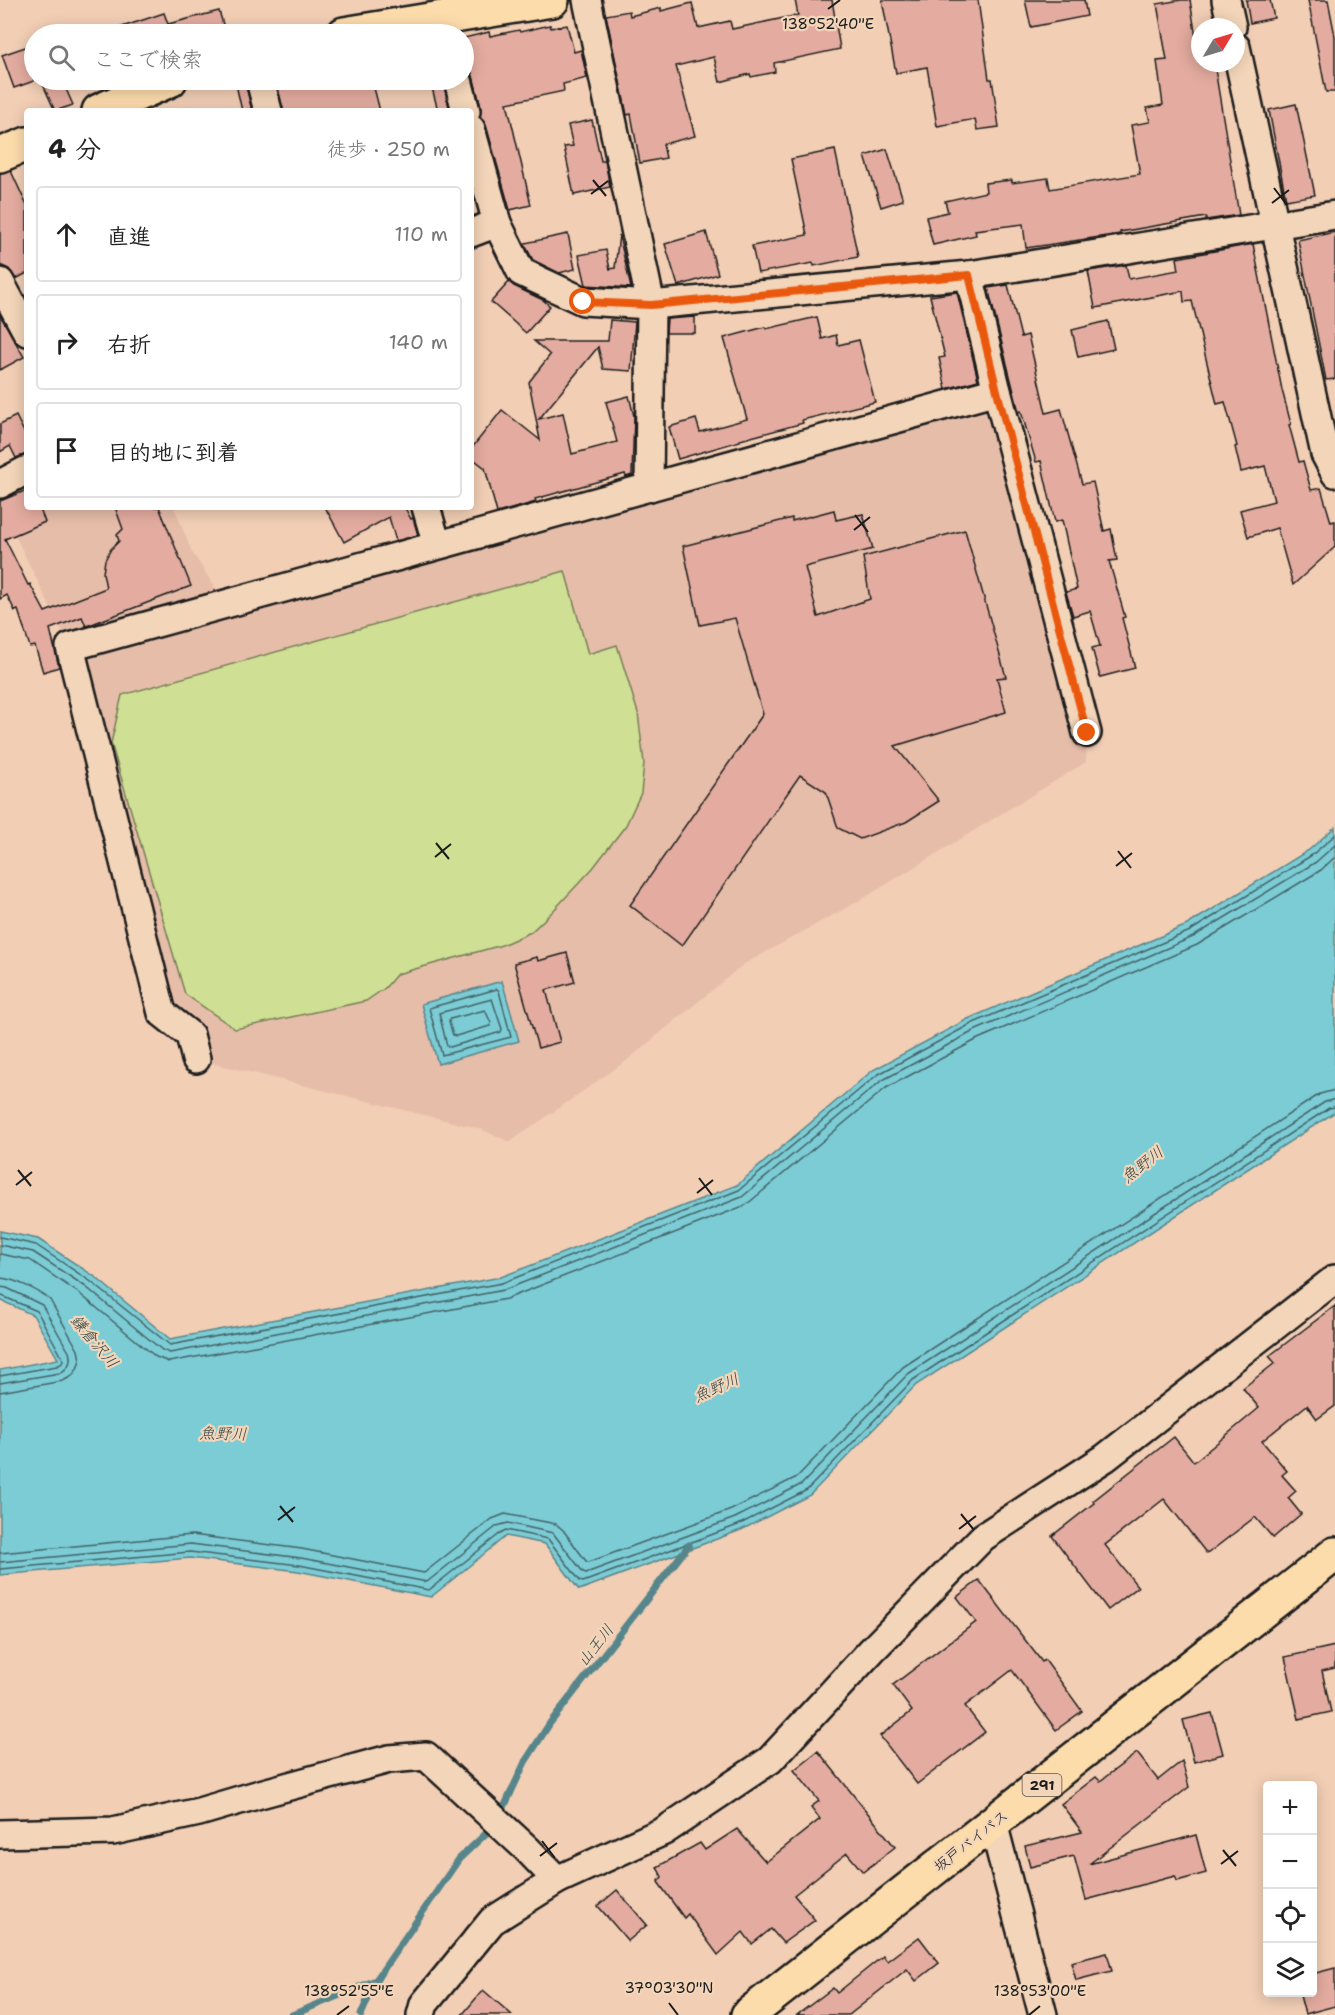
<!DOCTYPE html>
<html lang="ja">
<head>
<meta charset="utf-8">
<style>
	body { margin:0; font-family:"Shantell Sans","Klee One",sans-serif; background:#f2f2f2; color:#222 }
	.controls { position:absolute; right:18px; bottom:18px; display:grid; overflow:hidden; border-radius:6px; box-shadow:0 3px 15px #0003 }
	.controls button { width:54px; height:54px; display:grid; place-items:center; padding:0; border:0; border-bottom:2px solid #e0e0e0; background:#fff; color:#222; font:30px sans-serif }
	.compass { position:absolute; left:1191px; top:18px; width:54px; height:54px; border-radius:50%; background:#fff; box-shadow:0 3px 15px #0003; rotate:52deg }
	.stop { position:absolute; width:18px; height:18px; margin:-14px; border:4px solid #ea580c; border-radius:50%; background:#fff }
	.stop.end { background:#ea580c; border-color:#fff; box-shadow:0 2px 6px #0008 }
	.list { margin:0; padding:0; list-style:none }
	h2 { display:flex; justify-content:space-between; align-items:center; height:78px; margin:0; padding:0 24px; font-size:26px }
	h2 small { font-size:20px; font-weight:400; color:#767676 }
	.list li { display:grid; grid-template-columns:39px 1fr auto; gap:18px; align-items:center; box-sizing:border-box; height:96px; margin:0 12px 12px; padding:0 12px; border:2px solid #e0e0e0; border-radius:6px }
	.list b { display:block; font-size:22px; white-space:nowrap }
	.list em { font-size:20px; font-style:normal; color:#767676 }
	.icon { flex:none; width:33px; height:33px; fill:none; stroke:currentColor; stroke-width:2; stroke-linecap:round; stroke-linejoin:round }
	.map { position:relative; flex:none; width:1335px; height:2015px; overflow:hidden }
	.search { position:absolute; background:#fff; box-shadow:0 3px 15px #0003; left:24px; top:24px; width:450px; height:66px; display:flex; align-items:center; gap:15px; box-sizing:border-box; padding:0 21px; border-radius:33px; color:#767676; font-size:22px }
	.panel { position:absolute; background:#fff; box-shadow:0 3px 15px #0003; left:24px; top:108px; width:450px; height:402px; border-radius:6px }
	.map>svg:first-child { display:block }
	.built { fill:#e6bda9 }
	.green { fill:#cfdf93; stroke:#767e58; stroke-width:1.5 }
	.water { fill:#7cccd5; stroke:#56868b; stroke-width:1.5 }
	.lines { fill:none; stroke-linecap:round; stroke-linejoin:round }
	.shore { stroke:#426266; stroke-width:1.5 }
	.stream { stroke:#56868b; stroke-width:7 }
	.building { fill:#e4aca0; stroke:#1c1c1c; stroke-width:1.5 }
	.minor-casing { stroke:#1c1c1c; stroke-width:32 }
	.major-casing { stroke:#1c1c1c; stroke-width:38 }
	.highway-casing { stroke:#1c1c1c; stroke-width:38 }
	.minor { stroke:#f3d5b9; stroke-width:27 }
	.major { stroke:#fddcac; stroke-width:33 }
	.highway { stroke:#fddcac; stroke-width:33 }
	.route { stroke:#ea580c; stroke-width:8 }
	.ticks { fill:none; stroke:#1c1c1c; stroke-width:2 }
	.labels { text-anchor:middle; stroke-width:4.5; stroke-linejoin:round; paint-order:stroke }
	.shield { fill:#f3d5b9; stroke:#5c544b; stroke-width:1.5 }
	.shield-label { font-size:14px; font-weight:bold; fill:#1c1c1c }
	.street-label { font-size:15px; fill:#1c1c1c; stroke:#f3d5b9 }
	.water-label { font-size:16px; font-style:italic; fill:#34484a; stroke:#f3d5b9 }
	.ticks-label { font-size:15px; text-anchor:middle; fill:#1c1c1c; stroke:#f3d5b9; stroke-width:4.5; stroke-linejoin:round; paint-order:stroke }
</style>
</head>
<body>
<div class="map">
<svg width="1335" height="2015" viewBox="0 0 1335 2015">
	<rect width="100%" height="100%" fill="#f2ceb5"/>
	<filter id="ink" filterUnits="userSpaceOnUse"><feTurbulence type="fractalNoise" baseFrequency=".0167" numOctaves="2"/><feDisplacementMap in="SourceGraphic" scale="12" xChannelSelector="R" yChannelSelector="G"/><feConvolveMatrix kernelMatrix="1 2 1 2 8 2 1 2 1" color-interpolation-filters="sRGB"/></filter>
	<g filter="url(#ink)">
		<polygon class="built" points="997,391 1087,733 1086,762 864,898 744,964 626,1061 510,1142 481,1129 196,1059 162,1013 70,647 0,505 0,484 27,470 27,507 174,507 192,552 226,604"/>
		<polygon class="green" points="565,571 588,654 617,645 638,713 644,763 641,793 626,825 593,868 552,912 531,932 502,945 397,974 385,988 366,1001 235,1029 185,994 111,743 122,695"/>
		<g class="water">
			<polygon points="1335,827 1335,1112 916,1385 810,1495 741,1530 579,1590 545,1544 506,1536 431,1597 298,1571 190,1558 0,1575 0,1370 58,1359 33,1315 0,1300 0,1231 38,1239 94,1276 170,1339 501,1277 737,1185 873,1070 968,1019 1187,925 1309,850"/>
			<polygon points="502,981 519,1041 438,1064 421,1004"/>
		</g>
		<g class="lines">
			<g class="shore">
				<polygon points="497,989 499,991 511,1037 442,1055 429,1008"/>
				<polygon points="492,999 502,1029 501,1032 450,1047 447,1046 439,1013"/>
				<polygon points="485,1010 491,1023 490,1026 456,1036 453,1035 449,1022 450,1019"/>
				<polyline points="0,1237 36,1245 90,1281 170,1345 502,1283 739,1190 877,1075 971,1024 1190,931 1312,855 1335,835"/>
				<polyline points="0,1245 33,1252 86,1287 162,1350 170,1353 504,1290 742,1197 881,1081 974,1031 1193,937 1316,862 1335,845"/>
				<polyline points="0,1254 30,1260 80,1294 156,1357 169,1362 506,1299 746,1205 886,1088 978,1039 1197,945 1321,870 1335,857"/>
				<path d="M0,1278C15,1279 38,1290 50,1300L78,1350L80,1360L77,1369L72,1376L63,1381L0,1392"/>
				<path d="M0,1287L7,1288L42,1305L69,1352C72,1361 69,1368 60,1373L0,1383"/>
				<polyline points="0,1295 37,1311 63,1359 62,1363 57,1366 0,1376"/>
				<polyline points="0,1553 192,1535 302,1549 424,1573 492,1519 505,1514 556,1524 563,1530 586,1561 589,1562 731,1510 797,1477 903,1367 1320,1094 1335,1090"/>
				<polyline points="0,1562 191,1544 301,1558 427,1582 497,1526 508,1523 553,1533 583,1572 586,1573 735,1518 802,1484 908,1374 1325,1102 1335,1099"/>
				<polyline points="0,1569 190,1552 299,1565 429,1590 502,1532 506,1530 548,1539 580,1581 583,1582 738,1525 807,1490 913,1380 1329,1108 1335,1107"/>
			</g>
			<g class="stream">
				<polyline points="500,1816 525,1762 550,1723 689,1545"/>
				<polyline points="292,2015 376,1980"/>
				<polyline points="361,2015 376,1980 459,1859 495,1825"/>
			</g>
		</g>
		<g class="building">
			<polygon points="795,0 832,0 840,49 774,63 775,72 751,77 750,74 720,82 714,57 676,66 695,136 663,144 666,158 640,163 631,114 627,115 606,15 629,11 630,16 661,8 661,11 692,3 698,28 730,21 732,29 798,15"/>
			<polygon points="882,0 978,0 989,79 992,79 999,127 977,130 975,119 937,126 927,67 896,73"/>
			<polygon points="1025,0 1084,0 1087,16 1031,27"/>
			<polygon points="1181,0 1190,0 1200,63 1214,63 1239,215 1206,220 1206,217 1120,232 1120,234 1026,248 1023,224 975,230 976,235 933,245 926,217 948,212 945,201 986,192 985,183 1012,180 1012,183 1048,178 1050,189 1140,174 1131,125 1150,122 1147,108 1163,105 1157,61 1167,60 1157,4"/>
			<polygon points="1246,0 1270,0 1274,18 1250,23"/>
			<polygon points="1308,0 1328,0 1335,36 1335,92 1326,92"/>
			<polygon points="219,11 226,34 111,34 110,31 164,13 168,24"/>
			<polygon points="550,25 551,28 567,25 574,52 581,50 587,78 563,84 564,91 507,103 531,205 510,210 486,125 480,117 481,107 473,76 470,69 464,65 464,38 489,32 490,36 519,30 520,32"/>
			<polygon points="34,44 34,81 14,88 2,55"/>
			<polygon points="41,80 62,80 73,105 55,111"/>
			<polygon points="235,80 245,80 252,111 242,111"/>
			<polygon points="276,80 372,80 380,111 283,111"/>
			<polygon points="430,80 443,80 450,111 438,111"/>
			<polygon points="1296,104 1315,195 1286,200 1269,110"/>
			<polygon points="592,120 601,161 605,161 610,187 574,195 564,147 573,146 568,125"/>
			<polygon points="887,149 903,200 881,207 865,156"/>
			<polygon points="835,150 858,257 814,266 813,263 758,273 752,246 807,235 791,159"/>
			<polygon points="11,171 27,206 27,273 16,279 9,269 0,265 0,173"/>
			<polygon points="706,232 718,274 678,286 665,244"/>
			<polygon points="1335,232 1335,379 1326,380 1298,240"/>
			<polygon points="568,234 575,269 559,273 533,260 525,245 525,243"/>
			<polygon points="619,235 631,288 586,285 579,255 606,250 610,269 615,268"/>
			<polygon points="1253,244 1282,390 1291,424 1289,425 1299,462 1303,461 1311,490 1321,488 1331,522 1335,521 1335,547 1293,585 1277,528 1248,537 1240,510 1274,501 1265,466 1241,472 1235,447 1237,446 1225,402 1217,404 1192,301 1184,302 1183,291 1095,308 1088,271 1126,265 1129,279 1179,270 1177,258"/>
			<polygon points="509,282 514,286 543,300 550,306 526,333 491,302"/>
			<polygon points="1008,285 1021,337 1028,335 1046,413 1061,409 1082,484 1093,482 1104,531 1111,529 1117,560 1109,561 1125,617 1122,618 1135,668 1100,677 1092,648 1100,646 1090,611 1073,616 1066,592 1077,589 1062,520 1055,522 1041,461 1036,462 1021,411 1019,412 988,288"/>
			<polygon points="957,292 978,380 946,389 939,358 945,357 930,296"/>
			<polygon points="0,315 24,357 0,370"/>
			<polygon points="695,317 695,333 666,333 667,319"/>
			<polygon points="817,317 822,339 836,335 838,345 859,340 875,402 802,420 803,423 740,440 740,441 678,459 669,427 696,419 700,432 747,419 724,338 765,327 766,329"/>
			<polygon points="610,320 635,322 631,371 603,369 598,347 539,419 563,413 572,454 617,442 606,402 629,396 634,416 632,475 626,477 625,474 535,499 536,502 497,513 485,468 471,457 471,449 502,410 540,440 529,382 550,355 534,341 608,341"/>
			<polygon points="1108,321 1114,349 1078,357 1072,330"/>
			<polygon points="16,416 27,438 27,454 16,458 10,446 0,452 0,424"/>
			<polygon points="27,490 27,507 39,507 45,522 5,539 28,585 30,584 45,612 106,588 103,573 105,560 111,549 119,541 117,535 123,529 115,507 159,507 191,586 92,624 86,626 82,617 50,629 59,667 43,672 35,646 30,647 18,610 15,611 7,595 0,599 0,501"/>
			<polygon points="325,507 408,507 405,508 411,519 413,518 418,535 396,541 389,517 344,542"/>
			<polygon points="834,510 836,520 863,514 873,549 805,567 818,617 870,599 863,557 965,530 1006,677 997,678 1006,712 895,746 939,801 906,822 860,839 838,828 826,792 800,775 682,946 630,905 763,714 735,618 700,625 683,546 792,518 792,521"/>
			<polygon points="567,953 575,982 546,990 560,1042 538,1048 514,963 537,957 538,961"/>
			<polygon points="1335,1306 1335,1406 1317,1419 1307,1405 1262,1441 1287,1471 1282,1475 1296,1491 1288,1498 1301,1514 1273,1538 1255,1517 1207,1554 1164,1499 1105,1545 1138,1587 1108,1610 1052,1536 1094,1503 1093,1501 1174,1437 1194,1462 1259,1408 1243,1388 1275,1363 1269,1356"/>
			<polygon points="979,1580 1042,1662 1045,1660 1082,1711 1056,1730 1012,1670 965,1706 985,1732 917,1784 880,1736 912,1711 893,1685 976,1622 957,1597"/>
			<polygon points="1335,1646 1335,1668 1322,1671 1331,1712 1299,1719 1285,1657"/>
			<polygon points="1212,1713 1223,1754 1194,1762 1183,1720"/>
			<polygon points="818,1751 895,1847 863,1872 847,1853 794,1895 815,1920 783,1943 771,1929 752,1944 743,1932 718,1955 688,1914 684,1918 658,1882 662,1877 657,1867 700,1843 705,1850 737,1829 766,1862 820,1819 811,1807 819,1801 794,1770"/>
			<polygon points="1137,1753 1158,1780 1182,1761 1189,1787 1089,1864 1196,1835 1206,1873 1177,1881 1175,1876 1086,1900 1074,1856 1030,1867 1025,1846 1082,1832 1061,1804 1096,1777 1100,1781"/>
			<polygon points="617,1890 647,1925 628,1941 598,1906"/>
			<polygon points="919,1937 939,1963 916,1981 907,1969 849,2015 797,2015 833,1988 837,1993 883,1956 887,1961"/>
			<polygon points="1107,1953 1112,1971 1076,1980 1071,1962"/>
			<polygon points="1335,1968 1335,2006 1305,2014 1299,1992 1312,1992 1312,1974"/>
			<polygon points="483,1990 512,2015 462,2015"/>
		</g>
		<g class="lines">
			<defs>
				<g id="minor">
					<polyline points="587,0 651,305 649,487"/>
					<polyline points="1226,0 1232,27"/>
					<polyline points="1236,47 1325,454 1335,473"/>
					<polyline points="260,80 268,111"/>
					<polyline points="458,80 466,111"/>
					<polyline points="471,129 497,223 521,272 583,301 651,305 969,275 1335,215"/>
					<polyline points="471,233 497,223"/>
					<polyline points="0,282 27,332"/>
					<polyline points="997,391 1087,733"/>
					<polyline points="0,484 27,470"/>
					<polyline points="426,507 437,545"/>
					<polyline points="196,1059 190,1035 162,1013 70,647 997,391 969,275"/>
					<polyline points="993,1823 1043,2015"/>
					<polyline points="0,1834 113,1831 199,1812 260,1794 389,1759 426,1756 527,1849 557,1880"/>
					<polyline points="421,2015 424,2004 492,1921 557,1880 664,1831 770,1760 872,1650 983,1537 1105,1458 1335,1279"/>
				</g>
				<g id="major">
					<polyline points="344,34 552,0"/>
					<polyline points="99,111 170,80"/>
					<polyline points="0,155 27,144"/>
				</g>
				<polyline id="highway" points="748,2015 1335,1554"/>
			</defs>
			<use href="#minor" class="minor-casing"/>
			<use href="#major" class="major-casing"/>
			<use href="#highway" class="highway-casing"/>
			<use href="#minor" class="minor"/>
			<use href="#major" class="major"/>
			<use href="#highway" class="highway"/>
		</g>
	</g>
	<g class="lines" filter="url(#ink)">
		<polyline class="route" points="583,302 651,305 969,275 997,391 1087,733"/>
	</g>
	<path class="ticks" d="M828,9L840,0M593,180L606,196M1274,188L1287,205M591,194L608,181M1272,203L1289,190M855,515L868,532M854,530L870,517M436,843L449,859M1118,851L1131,868M435,857L451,844M1116,866L1132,853M18,1170L31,1186M699,1178L712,1195M16,1185L32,1172M697,1193L713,1180M280,1506L293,1522M961,1514L974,1530M278,1520L295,1507M959,1529L976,1516M542,1841L555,1858M1223,1850L1236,1866M540,1856L557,1843M1221,1864L1238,1851M669,2003L678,2015M337,2015L349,2006M1029,2015L1040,2006"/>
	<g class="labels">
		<rect class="shield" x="1022.5" y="1774" width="39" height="22" rx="4.5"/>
		<g class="shield-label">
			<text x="1042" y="1790">291</text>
		</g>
		<g class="street-label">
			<text transform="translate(971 1841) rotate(-38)" y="5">坂戸バイパス</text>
		</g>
		<g class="water-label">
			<text transform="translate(1142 1164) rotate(-38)" y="6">魚野川</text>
			<text transform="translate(95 1341) rotate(50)" y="6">鎌倉沢川</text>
			<text transform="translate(716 1387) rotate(-24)" y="6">魚野川</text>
			<text transform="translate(223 1433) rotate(1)" y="6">魚野川</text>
			<text transform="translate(595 1645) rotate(-52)" y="6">山王川</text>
		</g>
	</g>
	<g class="ticks-label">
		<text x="828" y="29">138°52'40"E</text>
		<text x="669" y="1993">37°03'30"N</text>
		<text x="349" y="1996">138°52'55"E</text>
		<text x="1040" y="1996">138°53'00"E</text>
	</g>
</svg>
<div class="controls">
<button>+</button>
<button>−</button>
<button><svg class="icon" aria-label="locate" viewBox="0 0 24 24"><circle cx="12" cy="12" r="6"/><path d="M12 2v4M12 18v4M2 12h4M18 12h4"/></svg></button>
<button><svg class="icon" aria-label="layers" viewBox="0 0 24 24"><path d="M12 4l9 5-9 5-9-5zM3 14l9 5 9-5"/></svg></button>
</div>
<svg class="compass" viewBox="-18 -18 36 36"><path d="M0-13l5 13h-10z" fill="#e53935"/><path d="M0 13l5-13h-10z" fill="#767676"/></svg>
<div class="stop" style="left:583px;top:302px"></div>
<div class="stop end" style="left:1087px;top:733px"></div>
<div class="search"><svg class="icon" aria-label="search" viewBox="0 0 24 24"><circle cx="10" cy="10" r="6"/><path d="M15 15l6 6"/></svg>ここで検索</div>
<section class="panel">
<h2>4 分<small>徒歩 · 250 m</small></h2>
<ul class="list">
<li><svg class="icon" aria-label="ahead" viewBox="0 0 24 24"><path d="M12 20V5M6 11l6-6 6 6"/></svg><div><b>直進</b></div><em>110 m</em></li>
<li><svg class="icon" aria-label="right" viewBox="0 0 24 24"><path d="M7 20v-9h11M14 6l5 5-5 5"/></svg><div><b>右折</b></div><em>140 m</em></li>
<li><svg class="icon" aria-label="arrive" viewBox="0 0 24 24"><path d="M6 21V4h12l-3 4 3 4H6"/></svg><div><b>目的地に到着</b></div></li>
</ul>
</section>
</div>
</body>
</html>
